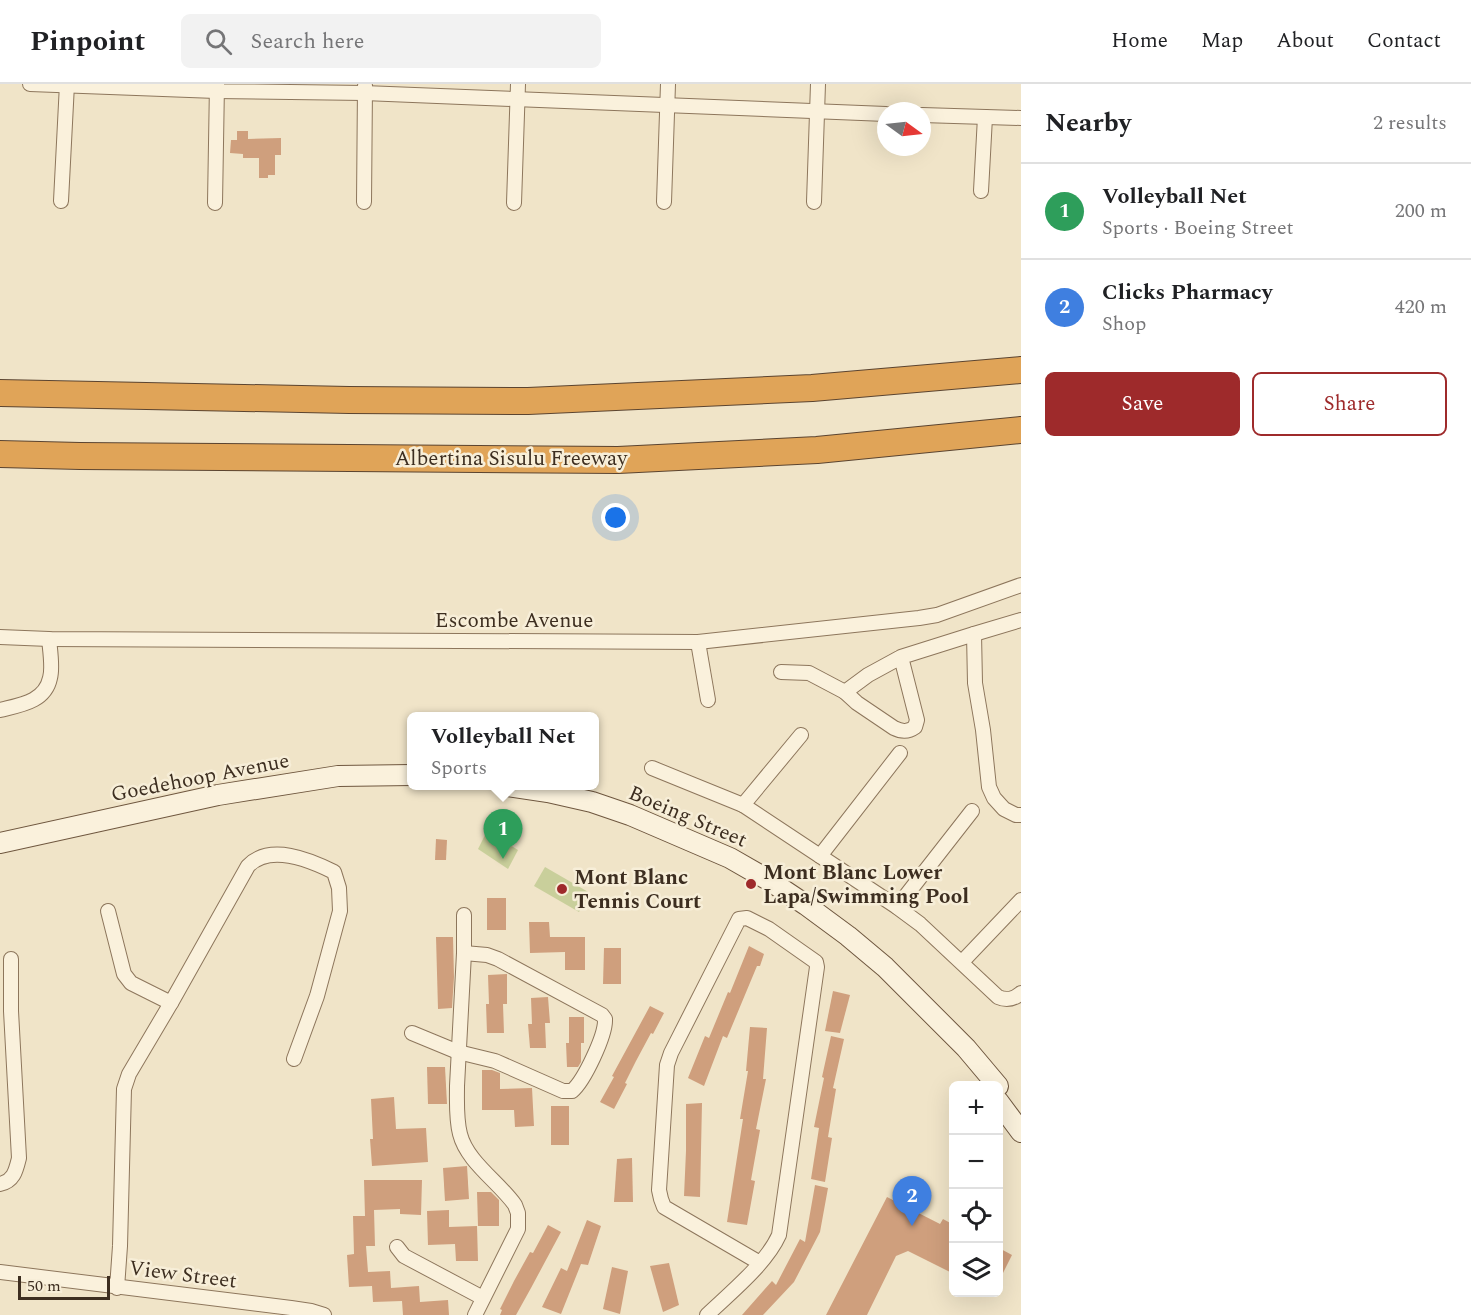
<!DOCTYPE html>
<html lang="en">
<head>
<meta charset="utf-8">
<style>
	body { margin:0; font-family:Spectral,serif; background:#f2f2f2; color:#202124 }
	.controls { position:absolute; right:18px; bottom:18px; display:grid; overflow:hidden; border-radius:9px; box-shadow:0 6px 24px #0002 }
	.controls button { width:54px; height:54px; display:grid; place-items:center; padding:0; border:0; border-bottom:2px solid #e0e0e0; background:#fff; color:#202124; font:30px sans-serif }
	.compass { position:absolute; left:877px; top:18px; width:54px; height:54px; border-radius:50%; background:#fff; box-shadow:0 6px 24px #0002; rotate:105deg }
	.scale { position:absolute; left:18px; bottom:15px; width:92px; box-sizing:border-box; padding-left:6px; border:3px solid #3d2e20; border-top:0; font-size:16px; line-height:21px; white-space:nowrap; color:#3d2e20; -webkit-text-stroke:4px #f7eed8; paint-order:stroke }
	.you { position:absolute; left:616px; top:434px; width:21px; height:21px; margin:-15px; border:4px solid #fff; border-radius:50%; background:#1a73e8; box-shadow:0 0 0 9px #1a73e833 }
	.badge { display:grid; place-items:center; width:39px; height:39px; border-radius:50%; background:#9e2a2b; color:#fff; font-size:20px; font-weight:700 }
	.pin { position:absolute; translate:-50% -50px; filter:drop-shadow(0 2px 3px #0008) }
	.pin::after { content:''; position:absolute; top:32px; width:21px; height:18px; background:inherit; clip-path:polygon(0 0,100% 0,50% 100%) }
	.popup { position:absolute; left:407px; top:628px; width:192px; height:78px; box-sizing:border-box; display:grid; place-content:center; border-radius:9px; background:#fff; filter:drop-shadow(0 2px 4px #0005); font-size:20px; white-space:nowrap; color:#757577 }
	.popup b { font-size:22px; color:#202124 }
	.popup::after { content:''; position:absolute; left:50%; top:100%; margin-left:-12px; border:12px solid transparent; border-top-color:#fff }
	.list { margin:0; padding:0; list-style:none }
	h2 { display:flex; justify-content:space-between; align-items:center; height:78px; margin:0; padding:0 24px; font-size:26px }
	h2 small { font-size:20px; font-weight:400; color:#757577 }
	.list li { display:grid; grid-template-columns:39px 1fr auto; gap:18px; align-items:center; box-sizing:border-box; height:96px; padding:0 24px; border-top:2px solid #e0e0e0 }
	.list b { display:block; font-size:22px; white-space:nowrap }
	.list p { margin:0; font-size:20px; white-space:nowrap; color:#757577 }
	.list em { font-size:20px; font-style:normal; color:#757577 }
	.actions { display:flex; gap:12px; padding:18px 24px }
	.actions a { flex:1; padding:14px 0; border:2px solid #9e2a2b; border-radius:9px; text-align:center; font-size:21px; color:#9e2a2b }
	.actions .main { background:#9e2a2b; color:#fff }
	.icon { flex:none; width:33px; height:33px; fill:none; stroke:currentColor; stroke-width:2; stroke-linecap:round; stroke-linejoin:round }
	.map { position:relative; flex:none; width:1021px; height:1231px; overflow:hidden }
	header { display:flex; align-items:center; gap:36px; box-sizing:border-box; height:84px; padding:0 30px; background:#fff; border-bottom:2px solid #e0e0e0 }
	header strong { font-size:28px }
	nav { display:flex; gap:33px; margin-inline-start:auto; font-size:21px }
	.search { width:420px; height:54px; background:#f2f2f2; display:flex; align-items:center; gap:15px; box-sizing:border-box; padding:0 21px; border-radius:9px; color:#757577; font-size:22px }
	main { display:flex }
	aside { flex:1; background:#fff }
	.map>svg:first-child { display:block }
	.green { fill:#c9cf9b }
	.building { fill:#cf9f7d }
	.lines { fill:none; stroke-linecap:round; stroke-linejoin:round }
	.minor-casing { stroke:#8d765c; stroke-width:16 }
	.secondary-casing { stroke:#6f573f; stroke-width:22 }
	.motorway-casing { stroke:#5b4430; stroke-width:28 }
	.minor { stroke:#faf1dc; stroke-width:14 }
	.secondary { stroke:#faf1dc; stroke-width:20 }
	.motorway { stroke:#e0a458; stroke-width:26 }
	.poi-dot { fill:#9e2a2b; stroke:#f7eed8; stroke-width:2 }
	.labels { text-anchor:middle; stroke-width:5; stroke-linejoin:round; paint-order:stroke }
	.street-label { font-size:21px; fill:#3d2e20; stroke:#f7eed8 }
	.poi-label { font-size:21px; font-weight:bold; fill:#3d2e20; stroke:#f7eed8; text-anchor:start }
</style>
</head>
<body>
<header>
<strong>Pinpoint</strong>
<div class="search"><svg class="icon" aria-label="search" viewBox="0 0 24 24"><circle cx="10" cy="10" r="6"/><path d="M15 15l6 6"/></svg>Search here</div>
<nav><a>Home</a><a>Map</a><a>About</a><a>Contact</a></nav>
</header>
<main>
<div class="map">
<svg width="1021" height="1231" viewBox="0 0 1021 1231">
	<rect width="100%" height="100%" fill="#f0e4c8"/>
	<g class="green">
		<polygon points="487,747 518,766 508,785 478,765"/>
		<polygon points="545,783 590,809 579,828 534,802"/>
	</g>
	<g class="building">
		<polygon points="237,47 248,47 248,55 281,54 281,71 275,71 275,91 268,91 268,94 259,94 259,74 243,74 243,70 230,69 231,56 237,56"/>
		<polygon points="436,755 447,756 446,776 435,776"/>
		<rect x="487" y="814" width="19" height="32"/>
		<polygon points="529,838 549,838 550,853 585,853 585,886 565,886 565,868 530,869"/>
		<polygon points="436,853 453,853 454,893 452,924 438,925"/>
		<polygon points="749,862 764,870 760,882 757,882 727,954 723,952 704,1002 688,994 705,952 709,954 728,908 730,909"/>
		<polygon points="604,864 621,864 621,900 603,900"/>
		<polygon points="507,890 507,920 503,920 504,949 487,949 486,920 489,920 488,891"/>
		<polygon points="833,907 850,911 840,949 825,947"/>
		<polygon points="548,913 550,939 545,939 546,964 530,964 528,940 532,940 531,914"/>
		<polygon points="650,922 664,929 653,950 651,949 636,977 625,999 627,1000 614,1025 600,1018 614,993 612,992"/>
		<polygon points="569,933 584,933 584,959 581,959 581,978 578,983 567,983 566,959 569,959"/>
		<polygon points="750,943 767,944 763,995 766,995 756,1045 760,1046 751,1096 755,1097 747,1141 727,1138 743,1035 740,1035 748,987 746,987"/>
		<polygon points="831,952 844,955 833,1004 836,1005 828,1053 832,1054 825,1098 811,1095 819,1044 814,1043 824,994 822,993"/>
		<polygon points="427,983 445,983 447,1020 428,1020"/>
		<polygon points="482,986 492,986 500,989 500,1005 532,1004 534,1042 515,1043 514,1026 482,1026"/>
		<polygon points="394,1013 396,1045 426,1044 428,1078 372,1082 370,1055 373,1055 371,1015"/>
		<polygon points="702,1019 700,1113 684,1112 686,1067 686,1020"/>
		<rect x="551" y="1022" width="18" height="39"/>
		<polygon points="632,1074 633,1118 614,1118 617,1075"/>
		<polygon points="467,1082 469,1115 445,1117 443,1084"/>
		<polygon points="364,1096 422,1096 421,1131 400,1130 400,1125 374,1126 375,1162 366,1162 368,1188 390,1187 391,1204 419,1202 420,1218 448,1216 449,1231 403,1231 402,1217 373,1218 372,1202 349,1203 347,1171 354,1170 353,1132 365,1132"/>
		<polygon points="815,1101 828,1104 820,1148 794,1198 763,1231 742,1231 772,1197 776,1201 800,1155 805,1158"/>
		<polygon points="477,1108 491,1108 499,1116 499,1142 478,1142"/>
		<polygon points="887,1113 940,1140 943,1135 954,1141 954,1190 908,1167 896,1172 867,1231 826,1231"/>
		<polygon points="449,1126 449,1143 477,1142 478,1177 456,1177 455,1160 428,1161 427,1127"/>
		<polygon points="587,1136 601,1142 588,1181 581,1180 561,1230 542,1223 561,1184 567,1187"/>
		<polygon points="548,1141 561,1148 531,1204 516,1231 500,1231 502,1226 500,1225 514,1197 530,1168 533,1169"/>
		<polygon points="999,1164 1012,1171 999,1197"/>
		<polygon points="669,1179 679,1221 663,1228 650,1182"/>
		<polygon points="612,1183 628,1187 620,1230 603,1225"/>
	</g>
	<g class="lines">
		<defs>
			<g id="minor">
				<polyline points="30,0 216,7 364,9 886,30"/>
				<polyline points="922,31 1021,34"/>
				<polyline points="981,107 985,33"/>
				<polyline points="61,117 67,0"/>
				<polyline points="364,118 365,2"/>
				<polyline points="664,118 668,0"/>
				<polyline points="814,118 818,0"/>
				<polyline points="215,119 217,0"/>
				<polyline points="514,119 518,0"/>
				<polyline points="974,550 975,599 983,646 989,703 994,714 1004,725 1016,731 1021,731"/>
				<polyline points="0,553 49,555 698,558 919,534 937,531 1021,501"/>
				<polyline points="698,558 708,616"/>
				<path d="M901,573L917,636L915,643C908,648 902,648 894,644L857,619L845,608L868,591L901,573L974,550L1021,536"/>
				<polyline points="781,588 809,589 845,608"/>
				<path d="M0,626C20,621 45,618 50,594C53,584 50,566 49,555"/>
				<path d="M652,684L743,721L897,823L920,840L998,913C1007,917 1014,915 1021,909"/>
				<polyline points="743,721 801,651"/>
				<polyline points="820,772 900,669"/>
				<polyline points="897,823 972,727"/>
				<polyline points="108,827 124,890 131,899 171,919"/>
				<path d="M464,831V869L457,1002C457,1018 456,1035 460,1050C467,1078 499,1098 515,1121L518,1129V1145L475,1231"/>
				<polyline points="962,878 1021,816"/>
				<path d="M412,949L458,968L495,977L563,1007H572C584,997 606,951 605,935L602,931L498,875L487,871L464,869"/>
				<path d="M0,1100C14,1097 16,1086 19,1074L11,927V875"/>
				<polyline points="397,1163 404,1172 483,1214"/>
				<polyline points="0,1188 291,1224 311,1227 324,1231"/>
				<path d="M117,1204L120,1162L124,1005L129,990L171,919L248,782C270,759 310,776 334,788L339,804L340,827L317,912L294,975"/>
				<path d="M707,1231C730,1209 766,1180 779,1151L817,883L816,878L769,845L747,834L739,835L671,969L667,981L659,1106L661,1115L664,1123L760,1179"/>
			</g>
			<g id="secondary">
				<polyline points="507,702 548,708 592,718 630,731 730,774 770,797 806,821 848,852 885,883 966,964 998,1002"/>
				<polyline points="0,759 218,711 338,692 412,691"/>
				<polyline points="998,1017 1021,1048"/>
			</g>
			<g id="motorway">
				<polyline points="0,309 349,316 528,317 812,304 1021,286"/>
				<polyline points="0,370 80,372 618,376 817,366 1021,346"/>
			</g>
		</defs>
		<use href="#minor" class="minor-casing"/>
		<use href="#secondary" class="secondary-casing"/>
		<use href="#motorway" class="motorway-casing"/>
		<use href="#minor" class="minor"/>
		<use href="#secondary" class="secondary"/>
		<use href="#motorway" class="motorway"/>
	</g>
	<g class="poi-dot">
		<circle cx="751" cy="800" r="6"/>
		<circle cx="562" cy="805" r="6"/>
	</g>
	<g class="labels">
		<g class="street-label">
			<text x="511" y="381">Albertina Sisulu Freeway</text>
			<text x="514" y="543">Escombe Avenue</text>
			<text transform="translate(200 693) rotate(-11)" y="7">Goedehoop Avenue</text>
			<text transform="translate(688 732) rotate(23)" y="7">Boeing Street</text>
			<text transform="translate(183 1190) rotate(7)" y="7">View Street</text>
		</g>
		<g class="poi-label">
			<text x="763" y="795">Mont Blanc Lower<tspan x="763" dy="24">Lapa/Swimming Pool</tspan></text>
			<text x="574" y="800">Mont Blanc<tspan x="574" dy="24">Tennis Court</tspan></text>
		</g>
	</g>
</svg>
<div class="controls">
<button>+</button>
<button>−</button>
<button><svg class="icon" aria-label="locate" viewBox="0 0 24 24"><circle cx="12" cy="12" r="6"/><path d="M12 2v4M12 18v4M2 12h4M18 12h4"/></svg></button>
<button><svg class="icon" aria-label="layers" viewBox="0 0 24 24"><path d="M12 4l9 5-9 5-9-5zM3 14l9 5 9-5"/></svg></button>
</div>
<svg class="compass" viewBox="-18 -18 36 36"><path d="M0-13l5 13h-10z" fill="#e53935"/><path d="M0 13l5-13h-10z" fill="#757577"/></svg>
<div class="scale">50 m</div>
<div class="you"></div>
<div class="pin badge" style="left:503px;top:775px;background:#2e9e5b">1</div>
<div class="popup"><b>Volleyball Net</b>Sports</div>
<div class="pin badge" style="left:912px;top:1142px;background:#3f7fe0">2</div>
</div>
<aside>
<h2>Nearby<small>2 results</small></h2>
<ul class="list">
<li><span class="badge" style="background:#2e9e5b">1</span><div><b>Volleyball Net</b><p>Sports · Boeing Street</p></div><em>200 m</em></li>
<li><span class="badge" style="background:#3f7fe0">2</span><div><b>Clicks Pharmacy</b><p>Shop</p></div><em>420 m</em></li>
</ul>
<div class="actions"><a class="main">Save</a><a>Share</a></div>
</aside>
</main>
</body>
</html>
